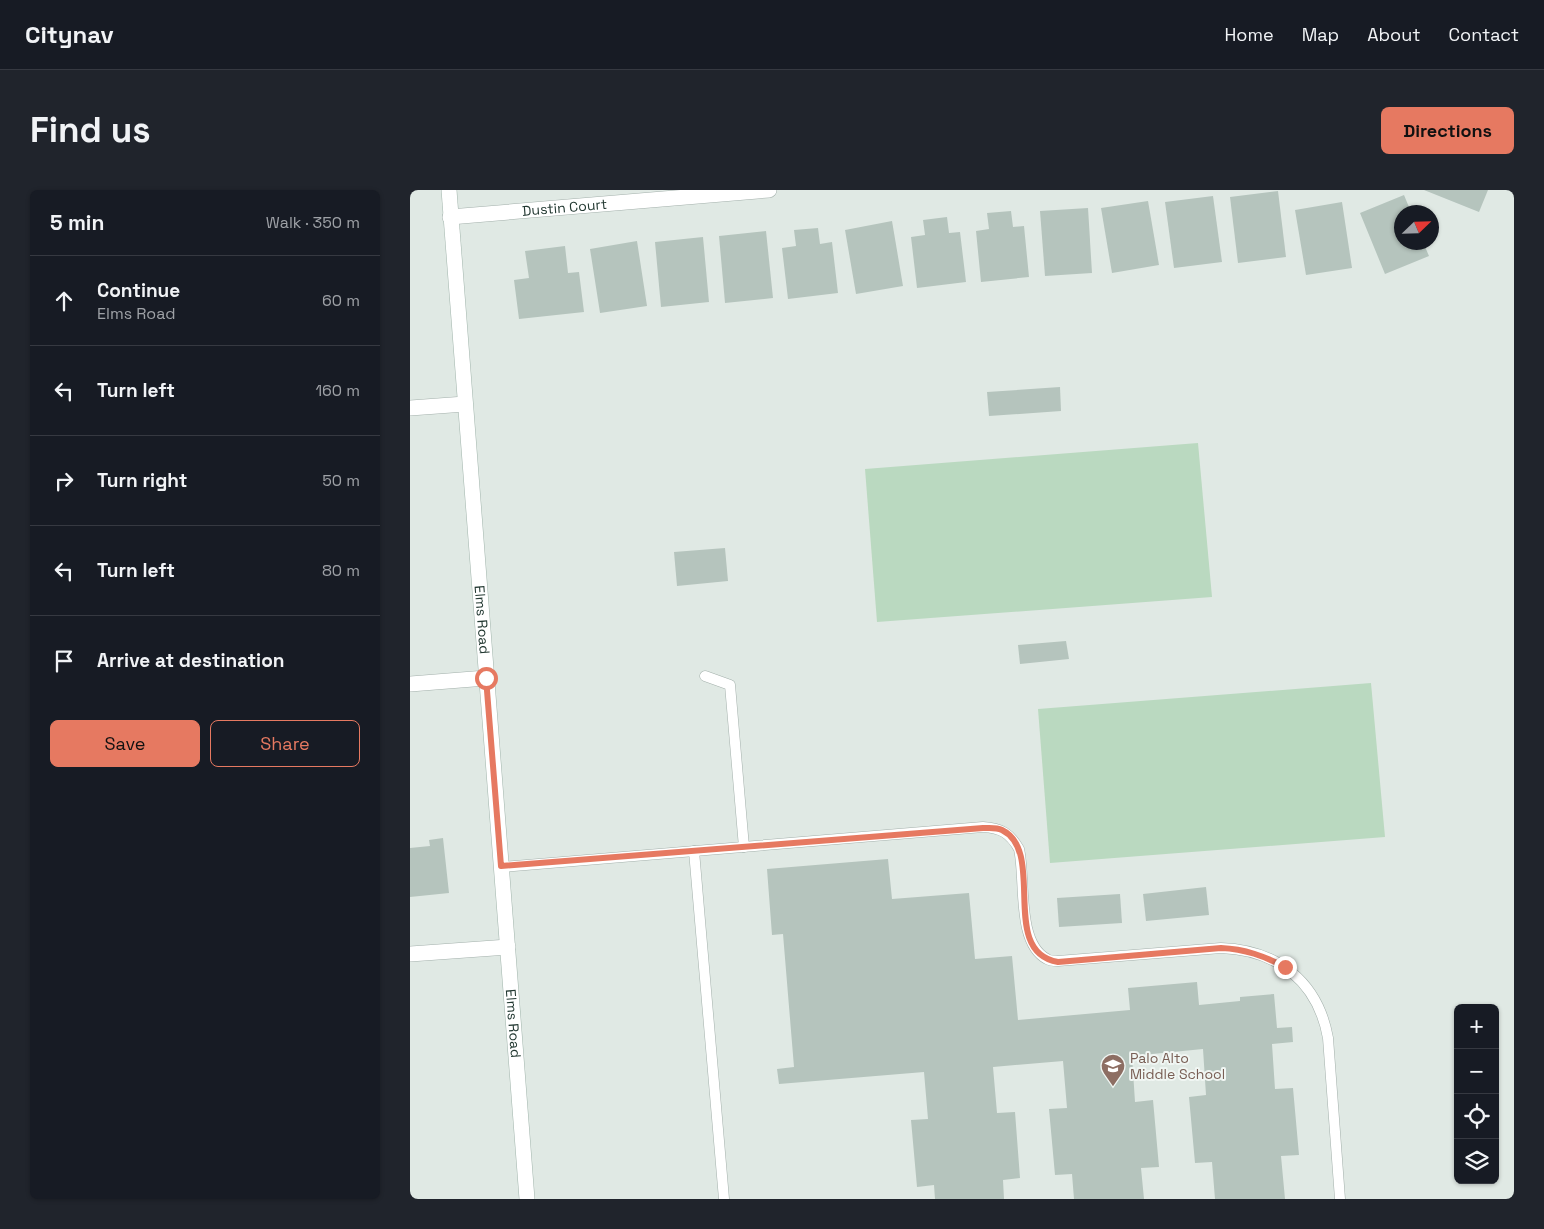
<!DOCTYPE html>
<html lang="en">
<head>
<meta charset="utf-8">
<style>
	body { margin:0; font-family:"Space Grotesk",sans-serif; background:#20242c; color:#f1f3f6 }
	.controls { position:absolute; right:15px; bottom:15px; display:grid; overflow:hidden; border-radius:8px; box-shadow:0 1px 4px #0004 }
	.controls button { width:45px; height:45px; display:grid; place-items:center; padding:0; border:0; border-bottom:1px solid #363941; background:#171b24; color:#f1f3f6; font:25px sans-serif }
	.compass { position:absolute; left:984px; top:15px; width:45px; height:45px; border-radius:50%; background:#171b24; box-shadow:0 1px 4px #0004; rotate:67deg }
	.stop { position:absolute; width:15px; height:15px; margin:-11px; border:4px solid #e67961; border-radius:50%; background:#fff }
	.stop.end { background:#e67961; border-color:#fff; box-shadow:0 1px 5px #0008 }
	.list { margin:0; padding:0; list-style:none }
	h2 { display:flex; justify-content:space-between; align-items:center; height:65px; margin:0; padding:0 20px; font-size:21px }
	h2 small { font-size:16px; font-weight:400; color:#9ea1a6 }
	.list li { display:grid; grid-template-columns:32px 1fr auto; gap:15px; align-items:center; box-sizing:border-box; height:90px; padding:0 20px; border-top:1px solid #363941 }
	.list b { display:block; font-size:19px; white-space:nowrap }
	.list p { margin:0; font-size:16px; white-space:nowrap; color:#9ea1a6 }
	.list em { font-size:16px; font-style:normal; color:#9ea1a6 }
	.actions { display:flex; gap:10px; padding:15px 20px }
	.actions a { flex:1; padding:11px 0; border:1px solid #e67961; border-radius:8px; text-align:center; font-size:18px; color:#e67961 }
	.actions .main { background:#e67961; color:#111 }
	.icon { flex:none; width:28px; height:28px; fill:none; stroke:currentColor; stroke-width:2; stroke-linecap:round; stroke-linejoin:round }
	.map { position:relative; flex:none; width:1104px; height:1009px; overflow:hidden; border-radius:8px }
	header { display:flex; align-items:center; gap:30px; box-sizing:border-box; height:70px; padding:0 25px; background:#171b24; border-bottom:1px solid #363941 }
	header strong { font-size:24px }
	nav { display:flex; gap:28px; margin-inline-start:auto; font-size:18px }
	.intro { display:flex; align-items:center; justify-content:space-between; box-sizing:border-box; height:120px; padding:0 30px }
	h1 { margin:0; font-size:35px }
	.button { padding:12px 22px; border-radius:8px; background:#e67961; color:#111; font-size:18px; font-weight:700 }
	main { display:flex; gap:30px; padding:0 30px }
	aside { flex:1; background:#171b24; border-radius:8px; box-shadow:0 1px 4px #0004 }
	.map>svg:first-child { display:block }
	.grass { fill:#bad9c0 }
	.building { fill:#b5c4bd }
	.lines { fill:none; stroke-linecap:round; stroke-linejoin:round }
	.service-casing { stroke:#a3b0ab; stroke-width:11 }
	.minor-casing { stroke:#a3b0ab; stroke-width:16 }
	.tertiary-casing { stroke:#a3b0ab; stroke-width:16 }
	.secondary-casing { stroke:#a0b4ab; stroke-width:16 }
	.service { stroke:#fff; stroke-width:10 }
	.minor { stroke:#fff; stroke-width:15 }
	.tertiary { stroke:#fff; stroke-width:15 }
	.secondary { stroke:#fff; stroke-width:15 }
	.route { stroke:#e67961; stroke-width:6 }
	.labels { text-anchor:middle; stroke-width:4; stroke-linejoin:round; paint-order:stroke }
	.street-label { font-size:14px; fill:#223831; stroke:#f0f6f3 }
	.education-label { font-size:14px; fill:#785e54; stroke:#f0f6f3; text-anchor:start }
</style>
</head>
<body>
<header>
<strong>Citynav</strong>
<nav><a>Home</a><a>Map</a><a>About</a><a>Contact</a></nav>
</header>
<div class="intro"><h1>Find us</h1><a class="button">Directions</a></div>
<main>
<aside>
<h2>5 min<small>Walk · 350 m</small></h2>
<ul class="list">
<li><svg class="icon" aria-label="ahead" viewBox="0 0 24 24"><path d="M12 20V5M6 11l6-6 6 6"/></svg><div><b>Continue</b><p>Elms Road</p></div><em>60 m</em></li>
<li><svg class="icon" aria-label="left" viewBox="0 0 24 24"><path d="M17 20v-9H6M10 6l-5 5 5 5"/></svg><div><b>Turn left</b></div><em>160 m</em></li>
<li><svg class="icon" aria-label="right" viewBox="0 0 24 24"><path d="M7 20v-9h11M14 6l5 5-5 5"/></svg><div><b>Turn right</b></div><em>50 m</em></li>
<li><svg class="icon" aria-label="left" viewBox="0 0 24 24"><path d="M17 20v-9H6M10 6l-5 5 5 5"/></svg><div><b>Turn left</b></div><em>80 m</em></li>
<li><svg class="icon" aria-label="arrive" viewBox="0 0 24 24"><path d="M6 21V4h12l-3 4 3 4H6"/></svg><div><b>Arrive at destination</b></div></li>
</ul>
<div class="actions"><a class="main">Save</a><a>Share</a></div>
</aside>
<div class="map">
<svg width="1104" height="1009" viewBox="0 0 1104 1009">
	<rect width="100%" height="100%" fill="#e0e9e4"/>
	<g class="grass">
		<polygon points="788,253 802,407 467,432 455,279"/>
		<polygon points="961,493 975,647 640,673 628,519"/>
	</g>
	<g class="building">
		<polygon points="1014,0 1078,0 1069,22"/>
		<polygon points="868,1 876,67 828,73 820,7"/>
		<polygon points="994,5 1001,22 992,22 992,52 1013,52 1019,66 975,84 950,23"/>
		<polygon points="803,6 812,72 764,78 755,12"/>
		<polygon points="738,11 749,75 702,83 691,18"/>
		<polygon points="932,12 942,78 896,85 885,20"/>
		<polygon points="678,18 682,83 635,86 630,21"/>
		<polygon points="601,21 603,37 614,36 619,87 571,92 566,41 579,39 577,23"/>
		<polygon points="537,27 539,43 550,42 556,92 507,98 501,47 515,45 513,30"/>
		<polygon points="482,31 493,96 446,104 435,40"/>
		<polygon points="408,38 410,54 422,52 428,103 378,109 372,58 386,56 384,40"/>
		<polygon points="356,41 363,108 315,113 309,46"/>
		<polygon points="293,47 299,112 251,117 245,52"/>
		<polygon points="227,51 237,116 190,123 180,59"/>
		<polygon points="155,56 158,83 169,82 174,122 109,129 104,90 119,88 115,61"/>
		<polygon points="650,197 651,221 579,226 577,202"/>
		<polygon points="315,358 318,391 267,396 264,362"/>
		<polygon points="656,451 659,469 610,474 608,455"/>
		<polygon points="33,648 39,703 0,707 0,658 20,656 19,650"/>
		<polygon points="478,669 482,709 559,703 565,769 602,766 608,830 720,820 718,798 787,792 789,815 830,811 830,807 864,804 867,838 882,837 883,852 862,854 865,899 883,898 889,965 871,966 875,1009 805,1009 802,972 785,973 779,907 796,905 793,859 722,866 725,912 743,910 749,977 731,978 734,1009 664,1009 662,984 645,985 639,919 657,918 653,871 583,877 587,923 605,922 610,988 593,990 594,1009 525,1009 524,995 507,997 501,930 518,929 514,882 369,894 367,879 384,877 373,744 362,745 357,679"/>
		<polygon points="796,697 799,725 736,731 733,704"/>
		<polygon points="710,704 712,733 649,737 647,708"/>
	</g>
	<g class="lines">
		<defs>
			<g id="service">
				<polyline points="295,486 320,495 334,657"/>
				<polyline points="284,661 314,1009"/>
				<path d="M91,677L573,637C591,638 600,643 609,659C616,689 606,753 637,769C640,771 645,771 648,771L811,758C868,760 908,792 918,848L930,1009"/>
			</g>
			<g id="minor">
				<path id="s1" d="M40,27L359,0"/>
				<polyline points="0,218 55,214"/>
				<polyline points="0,764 98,757"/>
			</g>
			<polyline id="tertiary" points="0,494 76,488"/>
			<g id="secondary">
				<path id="s2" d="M39,0L117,1009"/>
			</g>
		</defs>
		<use href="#service" class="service-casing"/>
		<use href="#minor" class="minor-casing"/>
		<use href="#tertiary" class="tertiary-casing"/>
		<use href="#secondary" class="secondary-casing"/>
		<use href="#service" class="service"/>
		<use href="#minor" class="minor"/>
		<use href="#tertiary" class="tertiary"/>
		<use href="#secondary" class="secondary"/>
	</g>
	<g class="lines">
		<path class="route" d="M76,488L91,676L573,638C579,638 586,637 592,640C637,662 588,762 648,772L811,758C835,759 854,766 875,777"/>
	</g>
	<defs>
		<symbol id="school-pin" viewBox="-11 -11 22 30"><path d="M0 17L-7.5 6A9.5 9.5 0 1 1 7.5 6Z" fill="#8d6e63" stroke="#f0f6f3"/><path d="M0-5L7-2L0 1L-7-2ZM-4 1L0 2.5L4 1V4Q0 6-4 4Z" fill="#fff"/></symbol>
	</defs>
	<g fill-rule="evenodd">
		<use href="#school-pin" x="689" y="862" width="28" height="38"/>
	</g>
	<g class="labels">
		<g class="street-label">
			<text dy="5" stroke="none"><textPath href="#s1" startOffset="115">Dustin Court</textPath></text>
			<text dy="5" stroke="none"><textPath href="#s2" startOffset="431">Elms Road</textPath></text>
			<text dy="5" stroke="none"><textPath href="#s2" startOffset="836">Elms Road</textPath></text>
		</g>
		<g class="education-label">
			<text x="720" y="873">Palo Alto<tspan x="720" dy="16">Middle School</tspan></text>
		</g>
	</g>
</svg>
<div class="controls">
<button>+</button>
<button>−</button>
<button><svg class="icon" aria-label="locate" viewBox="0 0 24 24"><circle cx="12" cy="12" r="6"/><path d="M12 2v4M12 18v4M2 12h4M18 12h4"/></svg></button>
<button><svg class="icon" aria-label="layers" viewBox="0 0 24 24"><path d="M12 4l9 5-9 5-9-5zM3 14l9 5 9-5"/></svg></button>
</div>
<svg class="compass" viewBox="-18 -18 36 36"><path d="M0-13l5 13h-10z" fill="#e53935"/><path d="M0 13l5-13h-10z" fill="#9ea1a6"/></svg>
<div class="stop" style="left:76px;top:488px"></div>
<div class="stop end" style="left:875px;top:777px"></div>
</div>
</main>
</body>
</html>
